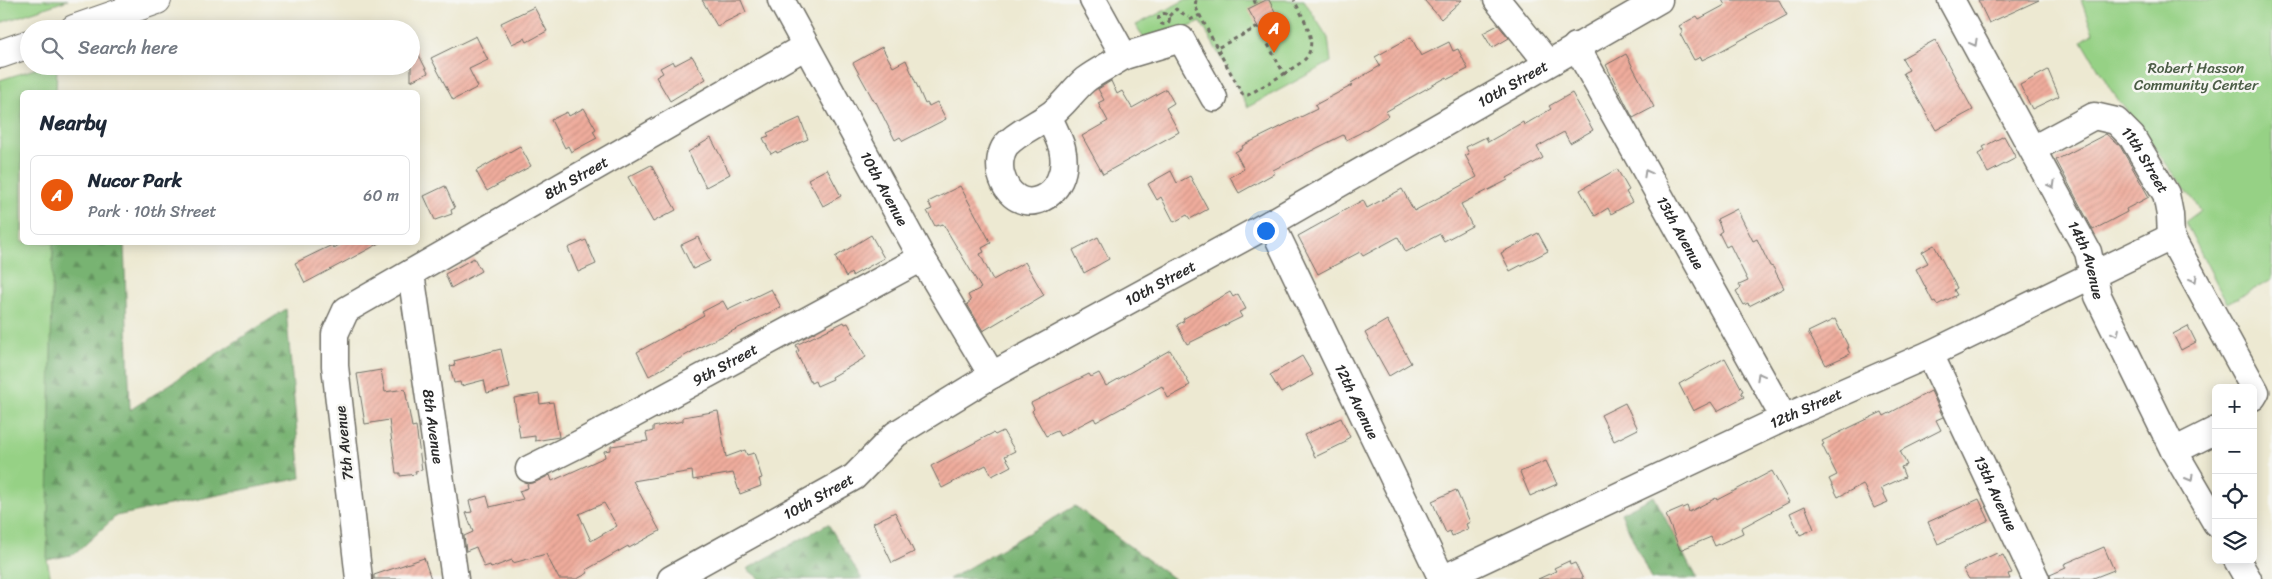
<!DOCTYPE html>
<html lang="en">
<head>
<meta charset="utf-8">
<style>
	body { margin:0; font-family:Sriracha,sans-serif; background:#f2f2f3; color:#1f2937 }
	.controls { position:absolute; right:15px; bottom:15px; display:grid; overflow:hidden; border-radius:8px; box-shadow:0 2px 12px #0003 }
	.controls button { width:45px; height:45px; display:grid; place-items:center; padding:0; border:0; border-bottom:1px solid #e0e1e3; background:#fff; color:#1f2937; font:25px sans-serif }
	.you { position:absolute; left:1265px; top:230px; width:18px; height:18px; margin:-12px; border:4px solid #fff; border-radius:50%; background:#1a73e8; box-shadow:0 0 0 8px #1a73e833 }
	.badge { display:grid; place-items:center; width:32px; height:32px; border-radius:50%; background:#ea580c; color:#fff; font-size:16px; font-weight:700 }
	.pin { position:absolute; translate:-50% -41px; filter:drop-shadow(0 1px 2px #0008) }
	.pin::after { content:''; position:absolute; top:26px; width:18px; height:15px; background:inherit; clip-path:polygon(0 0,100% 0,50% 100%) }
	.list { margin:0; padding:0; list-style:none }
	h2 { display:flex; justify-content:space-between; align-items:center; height:65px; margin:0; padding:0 20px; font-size:21px }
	h2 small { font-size:16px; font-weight:400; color:#747a83 }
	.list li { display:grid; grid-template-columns:32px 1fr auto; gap:15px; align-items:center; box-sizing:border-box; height:80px; margin:0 10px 10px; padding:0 10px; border:1px solid #e0e1e3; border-radius:8px }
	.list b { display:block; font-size:19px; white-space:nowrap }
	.list p { margin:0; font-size:16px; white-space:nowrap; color:#747a83 }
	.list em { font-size:16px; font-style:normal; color:#747a83 }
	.icon { flex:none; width:28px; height:28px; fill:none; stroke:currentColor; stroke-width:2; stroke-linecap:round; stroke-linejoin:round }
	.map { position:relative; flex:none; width:2272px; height:579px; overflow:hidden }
	.search { position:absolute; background:#fff; box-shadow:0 2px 12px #0003; left:20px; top:20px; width:400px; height:55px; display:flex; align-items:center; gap:12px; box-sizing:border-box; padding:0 18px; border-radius:28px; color:#747a83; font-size:19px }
	.panel { position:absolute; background:#fff; box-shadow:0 2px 12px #0003; left:20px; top:90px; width:400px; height:155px; border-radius:8px }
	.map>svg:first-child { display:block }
	.forest { fill:url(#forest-firs); stroke:#526f4e }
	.park { fill:#96d185; stroke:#607e58 }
	.building { fill:url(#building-hatch); fill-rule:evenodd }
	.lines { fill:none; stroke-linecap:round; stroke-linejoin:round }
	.minor-casing { stroke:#6f6e65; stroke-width:29 }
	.major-casing { stroke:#6f6e65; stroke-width:30 }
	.path { stroke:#6f6e65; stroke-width:3; stroke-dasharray:4 4; stroke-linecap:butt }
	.minor { stroke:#fff; stroke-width:26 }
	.major { stroke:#fff; stroke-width:28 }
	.oneway { stroke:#a0a0a0 }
	.labels { text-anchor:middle; stroke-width:5; stroke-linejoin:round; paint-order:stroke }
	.park-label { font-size:15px; fill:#4b5d46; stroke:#f6f6f2 }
	.street-label { font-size:15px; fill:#2b2b2b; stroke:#f6f6f2 }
</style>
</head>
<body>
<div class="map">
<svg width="2272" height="579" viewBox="0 0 2272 579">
	<defs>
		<pattern id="forest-firs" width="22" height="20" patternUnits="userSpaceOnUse" patternTransform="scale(1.25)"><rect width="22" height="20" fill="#78b372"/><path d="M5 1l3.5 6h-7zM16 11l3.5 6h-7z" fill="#63925e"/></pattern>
		<pattern id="building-hatch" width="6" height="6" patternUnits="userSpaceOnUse" patternTransform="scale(1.25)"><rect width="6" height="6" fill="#efac9c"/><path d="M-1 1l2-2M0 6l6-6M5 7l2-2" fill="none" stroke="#cd9487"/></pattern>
	</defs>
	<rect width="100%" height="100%" fill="#f6f6f2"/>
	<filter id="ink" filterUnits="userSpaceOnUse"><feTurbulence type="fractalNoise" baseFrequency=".02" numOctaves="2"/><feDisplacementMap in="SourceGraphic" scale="10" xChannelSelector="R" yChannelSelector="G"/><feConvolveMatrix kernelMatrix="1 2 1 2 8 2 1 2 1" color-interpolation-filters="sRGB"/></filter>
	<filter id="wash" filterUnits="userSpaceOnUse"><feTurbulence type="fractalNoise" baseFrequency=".0096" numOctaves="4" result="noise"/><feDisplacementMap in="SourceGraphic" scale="20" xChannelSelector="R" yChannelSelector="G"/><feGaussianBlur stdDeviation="1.12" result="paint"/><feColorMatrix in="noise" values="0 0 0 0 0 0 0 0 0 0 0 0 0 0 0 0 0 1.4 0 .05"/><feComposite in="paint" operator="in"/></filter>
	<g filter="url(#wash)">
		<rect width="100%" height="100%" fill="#ede9d2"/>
		<g class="forest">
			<polygon points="53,243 124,243 130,410 286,309 301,478 116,516 75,554 47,560"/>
			<polygon points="1654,496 1696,579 1651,579 1621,513"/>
			<polygon points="1075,506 1174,579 949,579"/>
			<polygon points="828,524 862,579 760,579 747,569"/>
		</g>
		<g class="park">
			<polygon points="0,0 68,0 0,23"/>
			<polygon points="1185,0 1304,0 1328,38 1331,62 1248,107 1201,22 1151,43 1144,39 1136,25"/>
			<polygon points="2081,0 2272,0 2272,280 2227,303 2185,222 2201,210 2111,90 2082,41 2093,33"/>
			<polygon points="44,66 57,66 56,92 22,92 22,242 53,243 47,560 51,579 0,579 0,80"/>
		</g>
		<g id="blocks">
			<g class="building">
				<polygon points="702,0 741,0 746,12 717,26"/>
				<polygon points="1266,0 1269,0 1285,31 1266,41 1248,9"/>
				<polygon points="1424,0 1462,0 1441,19"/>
				<polygon points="1722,0 1779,0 1787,15 1719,52 1702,60 1701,57 1694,60 1680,34 1683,32 1679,26 1697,16 1699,19 1725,5"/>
				<polygon points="1978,0 2039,0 1989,23"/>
				<polygon points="534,7 547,31 527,42 525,38 512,44 501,23"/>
				<polygon points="1498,25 1509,38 1492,48 1483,33"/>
				<polygon points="476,36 488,60 469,69 478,87 453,100 431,58"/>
				<polygon points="1411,37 1421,56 1449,42 1453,51 1458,49 1468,69 1448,79 1447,77 1385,112 1388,116 1360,133 1346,140 1343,135 1273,170 1275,173 1239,193 1230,177 1244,169 1235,152 1243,148 1242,146 1317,109 1315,105 1353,85 1351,83 1380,66 1375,57"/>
				<polygon points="411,39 428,73 411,81"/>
				<polygon points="1935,40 1973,110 1936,130 1903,73 1909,70 1902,58"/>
				<polygon points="882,47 893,67 906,60 925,104 927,103 929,106 937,102 946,119 903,141 900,137 895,140 876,102 875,103 853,63"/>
				<polygon points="1626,54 1654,107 1633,118 1606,65"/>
				<polygon points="692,56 706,79 670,101 656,77 663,73 660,68 673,61 675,65"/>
				<polygon points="2048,70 2059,96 2032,109 2020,85"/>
				<polygon points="1111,81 1117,94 1122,91 1132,108 1166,89 1174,103 1166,108 1179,132 1103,174 1082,136 1108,121 1098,103 1104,100 1098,89"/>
				<polygon points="1572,93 1593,130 1570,143 1564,132 1537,147 1543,158 1507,178 1508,180 1461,204 1472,226 1444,241 1440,234 1406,252 1398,237 1363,256 1360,252 1318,274 1298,236 1363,200 1367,208 1402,189 1414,211 1477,177 1465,155 1469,154 1466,147 1486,137 1488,142 1523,122 1524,125 1551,109 1549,106"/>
				<polygon points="584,108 596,129 593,131 597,138 571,152 568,146 565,148 551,120 567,112 569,116"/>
				<polygon points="800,118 808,139 777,153 776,151 771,154 763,138 769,136 767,133"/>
				<polygon points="2106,134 2120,146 2149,197 2126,209 2127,212 2093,230 2056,160"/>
				<polygon points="2004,136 2016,158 1988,173 1978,154 1985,150 1983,147"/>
				<polygon points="711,138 730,174 706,187 688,152"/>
				<polygon points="520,146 531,166 487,191 476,171"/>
				<polygon points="651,165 676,210 653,222 628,177"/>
				<polygon points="827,169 841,196 823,206 808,179"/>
				<polygon points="1617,169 1629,190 1626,192 1632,202 1611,214 1608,208 1595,216 1580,190"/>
				<polygon points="1171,171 1177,183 1190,176 1208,209 1190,219 1187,215 1174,222 1161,197 1157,200 1148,184"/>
				<polygon points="445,186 455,208 451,210 452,214 435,220 424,196"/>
				<polygon points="960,186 991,243 982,248 984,252 980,254 993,280 1025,262 1044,295 983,331 967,304 971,301 968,295 981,288 943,224 935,226 927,211 932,209 928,202"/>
				<polygon points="1737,209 1753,241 1757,239 1770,266 1773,267 1784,288 1749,306 1748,303 1744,305 1736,291 1741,288 1739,285 1748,281 1730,245 1726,247 1719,233 1722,231 1717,219"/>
				<polygon points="1538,233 1548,251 1510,271 1501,253"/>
				<polygon points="871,235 884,258 852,276 851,273 846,277 835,257"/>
				<polygon points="698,237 710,261 693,269 681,245"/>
				<polygon points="1098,237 1109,259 1084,273 1073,250"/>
				<polygon points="586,240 596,264 578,272 568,248"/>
				<polygon points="344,242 382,242 305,283 295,263 332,245 334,248"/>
				<polygon points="1934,245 1957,288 1954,290 1957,295 1937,305 1935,301 1933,302 1916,269 1928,263 1922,252"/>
				<polygon points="474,258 481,271 451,288 445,274"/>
				<polygon points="771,289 781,307 702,346 649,376 637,352 704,315 702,312 723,301 728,310"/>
				<polygon points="1230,292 1233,297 1238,294 1246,309 1239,312 1242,317 1187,344 1177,325 1184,321 1183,319"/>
				<polygon points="1835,319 1849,348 1847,348 1850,354 1826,365 1808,332"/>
				<polygon points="1387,320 1411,363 1389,376 1365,333"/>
				<polygon points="844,322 845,324 848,323 866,357 832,377 833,379 817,386 815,381 811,383 796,352 799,351 796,345"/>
				<polygon points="2188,326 2196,342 2181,350 2173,334"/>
				<polygon points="501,349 510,388 487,393 484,380 461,386 460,382 454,383 450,366 455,365 454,361"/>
				<polygon points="1170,350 1190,385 1186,387 1187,388 1168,398 1162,386 1096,422 1094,418 1060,436 1057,431 1046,436 1032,411 1034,409 1031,403 1089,374 1091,377 1099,373 1106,386"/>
				<polygon points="1302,356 1313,375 1281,393 1270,375"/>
				<polygon points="1725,358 1743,391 1741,392 1744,397 1717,411 1711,402 1693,411 1679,384"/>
				<polygon points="381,370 385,392 405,389 412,427 416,426 422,470 415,471 416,474 400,476 400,473 396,473 389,420 365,424 357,374"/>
				<polygon points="1931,391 1943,417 1936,420 1941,430 1900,451 1907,465 1901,467 1905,477 1881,488 1888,502 1874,508 1863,484 1838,497 1829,479 1837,475 1822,445 1824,444 1822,441 1882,412 1884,416"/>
				<polygon points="539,394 540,404 553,402 559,437 535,441 535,436 520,438 514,398"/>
				<polygon points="1625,403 1638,429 1614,441 1601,415"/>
				<path d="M718,411L726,457L745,450L747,455L754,453L762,478L759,479L761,486L740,494L733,473L693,480L692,471L633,481L660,531L629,548L628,546L586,570L588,573L577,579H559L546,554L513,563L512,560L491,568L490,565L484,567L476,547L466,551L464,536L473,532L466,513L472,512L469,501L487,496L490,507L523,499L519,491L528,488L527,484L536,482L550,475L552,481L605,457L604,451L611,450V446L648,441L646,433L653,431V427L683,421V417ZM604,503L617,526L591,541L579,514Z"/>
				<polygon points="1341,418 1350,437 1345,440 1346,442 1315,457 1304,435"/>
				<polygon points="1003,431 1015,451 1005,456 1011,466 992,476 986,465 942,488 931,466 993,433 995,435"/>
				<polygon points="1546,461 1557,484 1530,496 1520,472"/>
				<polygon points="1772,471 1789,502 1741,528 1743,533 1715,546 1711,537 1680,550 1666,515 1687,506 1689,512 1716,498 1717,500"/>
				<polygon points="1456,490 1470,522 1466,524 1468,529 1452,536 1450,531 1446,533 1432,501"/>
				<polygon points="1979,499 1989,520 1938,544 1928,522"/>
				<polygon points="1805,506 1814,529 1800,535 1790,513"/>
				<polygon points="895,512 914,552 892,563 873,523"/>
				<polygon points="2104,547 2114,570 2091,579 2051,579 2050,575 2066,568 2064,564"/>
				<polygon points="1997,553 1998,557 2003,555 2012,573 2008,574 2010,579 1969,579 1963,569"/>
				<polygon points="424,558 431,579 374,579 374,575"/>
				<polygon points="1569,561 1570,565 1575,563 1583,579 1538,579 1556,571 1554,568"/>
			</g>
		</g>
	</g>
	<g filter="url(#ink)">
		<use href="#blocks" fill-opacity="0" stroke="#6f6e65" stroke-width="1"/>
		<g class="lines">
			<defs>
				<g id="minor">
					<path id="s1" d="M781,0L922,258L992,375"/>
					<polyline points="1497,0 1547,62"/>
					<path id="s2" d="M1951,0L2088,252L2098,296L2174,451L2216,523"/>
					<path id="s3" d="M1576,46L1784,418"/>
					<polyline points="1124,56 1181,39 1214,98"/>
					<path d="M1049,117C1053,127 1059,138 1062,148C1074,198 1015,225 1001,174C999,165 1000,153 1006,145C1017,133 1034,126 1047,117C1062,108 1072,91 1085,80C1097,71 1112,64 1124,56L1093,0"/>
					<path id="s4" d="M2033,149L2094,116L2116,121L2132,137L2166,194L2170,215L2171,237L2256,392L2253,397"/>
					<path id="s5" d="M1271,223L1442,579"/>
					<path id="s6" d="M411,273L455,579"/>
					<path id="s7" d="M1930,354L2036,579"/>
					<polyline points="2174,451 2216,430"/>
					<path id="s8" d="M529,469L579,444L922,258"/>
					<polyline points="2237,560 2248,579"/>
					<path id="s9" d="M359,579L335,366V334L346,310L806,46"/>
					<path id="s10" d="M671,579L854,477L896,434L992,375L1271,223L1659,0"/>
					<path id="s11" d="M1442,579L1784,418L1930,354L2171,237"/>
				</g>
				<g id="major">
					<polyline points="74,29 157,0"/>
					<polyline points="0,54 29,44"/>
				</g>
			</defs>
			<use href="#minor" class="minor-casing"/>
			<use href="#major" class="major-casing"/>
			<g class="path">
				<polyline points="1196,0 1195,6 1217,48"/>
				<polyline points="1254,0 1256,5"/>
				<circle cx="1164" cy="19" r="5.5"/>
				<polyline points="1169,16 1176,9 1188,17"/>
				<polyline points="1190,20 1200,15"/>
				<polyline points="1258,27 1217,48 1243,95 1248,95 1284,74 1266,41"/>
				<path d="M1284,74C1290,69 1301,64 1306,58C1319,41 1302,16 1294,0"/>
			</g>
			<use href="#minor" class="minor"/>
			<use href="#major" class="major"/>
		</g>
		<defs><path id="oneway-chevron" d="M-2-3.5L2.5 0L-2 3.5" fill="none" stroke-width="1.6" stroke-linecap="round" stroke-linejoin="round" transform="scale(1.25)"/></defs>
		<g class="oneway">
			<use href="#oneway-chevron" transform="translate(1974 43) rotate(61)"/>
			<use href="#oneway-chevron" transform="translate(1647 173) rotate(-119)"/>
			<use href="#oneway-chevron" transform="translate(2052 185) rotate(61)"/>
			<use href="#oneway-chevron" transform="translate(2194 279) rotate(61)"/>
			<use href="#oneway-chevron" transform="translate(2116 333) rotate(64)"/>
			<use href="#oneway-chevron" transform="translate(1760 376) rotate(-119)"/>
			<use href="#oneway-chevron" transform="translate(2190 478) rotate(60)"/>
		</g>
	</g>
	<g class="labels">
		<g class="park-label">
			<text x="2196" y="73">Robert Hasson<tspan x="2196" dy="17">Community Center</tspan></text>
		</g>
		<g class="street-label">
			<text dy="5" stroke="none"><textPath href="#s10" startOffset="979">10th Street</textPath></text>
			<text dy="5" stroke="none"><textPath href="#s4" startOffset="141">11th Street</textPath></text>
			<text dy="5" stroke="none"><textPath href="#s9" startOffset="538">8th Street</textPath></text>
			<text dy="5" stroke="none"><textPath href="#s1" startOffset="215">10th Avenue</textPath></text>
			<text dy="5" stroke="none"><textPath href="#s3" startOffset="214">13th Avenue</textPath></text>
			<text dy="5" stroke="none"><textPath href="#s2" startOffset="294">14th Avenue</textPath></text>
			<text dy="5" stroke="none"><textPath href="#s10" startOffset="574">10th Street</textPath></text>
			<text dy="5" stroke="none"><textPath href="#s8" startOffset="222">9th Street</textPath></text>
			<text dy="5" stroke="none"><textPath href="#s5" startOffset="198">12th Avenue</textPath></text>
			<text dy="5" stroke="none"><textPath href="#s11" startOffset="402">12th Street</textPath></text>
			<text dy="5" stroke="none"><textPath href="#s6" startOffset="155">8th Avenue</textPath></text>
			<text transform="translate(344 443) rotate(-96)" y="5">7th Avenue</text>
			<text dy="5" stroke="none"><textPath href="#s7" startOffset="154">13th Avenue</textPath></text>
			<text dy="5" stroke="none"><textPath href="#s10" startOffset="169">10th Street</textPath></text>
		</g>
	</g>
</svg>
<div class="controls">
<button>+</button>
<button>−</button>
<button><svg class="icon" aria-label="locate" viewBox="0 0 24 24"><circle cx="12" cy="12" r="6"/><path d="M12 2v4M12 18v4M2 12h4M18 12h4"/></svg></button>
<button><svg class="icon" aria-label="layers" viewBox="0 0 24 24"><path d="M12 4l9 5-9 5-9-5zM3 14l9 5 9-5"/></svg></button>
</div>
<div class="you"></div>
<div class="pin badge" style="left:1274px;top:53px">A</div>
<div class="search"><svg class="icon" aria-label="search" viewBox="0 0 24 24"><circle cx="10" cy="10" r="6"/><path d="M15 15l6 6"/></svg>Search here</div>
<section class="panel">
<h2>Nearby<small></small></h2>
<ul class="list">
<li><span class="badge">A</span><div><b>Nucor Park</b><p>Park · 10th Street</p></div><em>60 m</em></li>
</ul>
</section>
</div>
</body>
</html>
